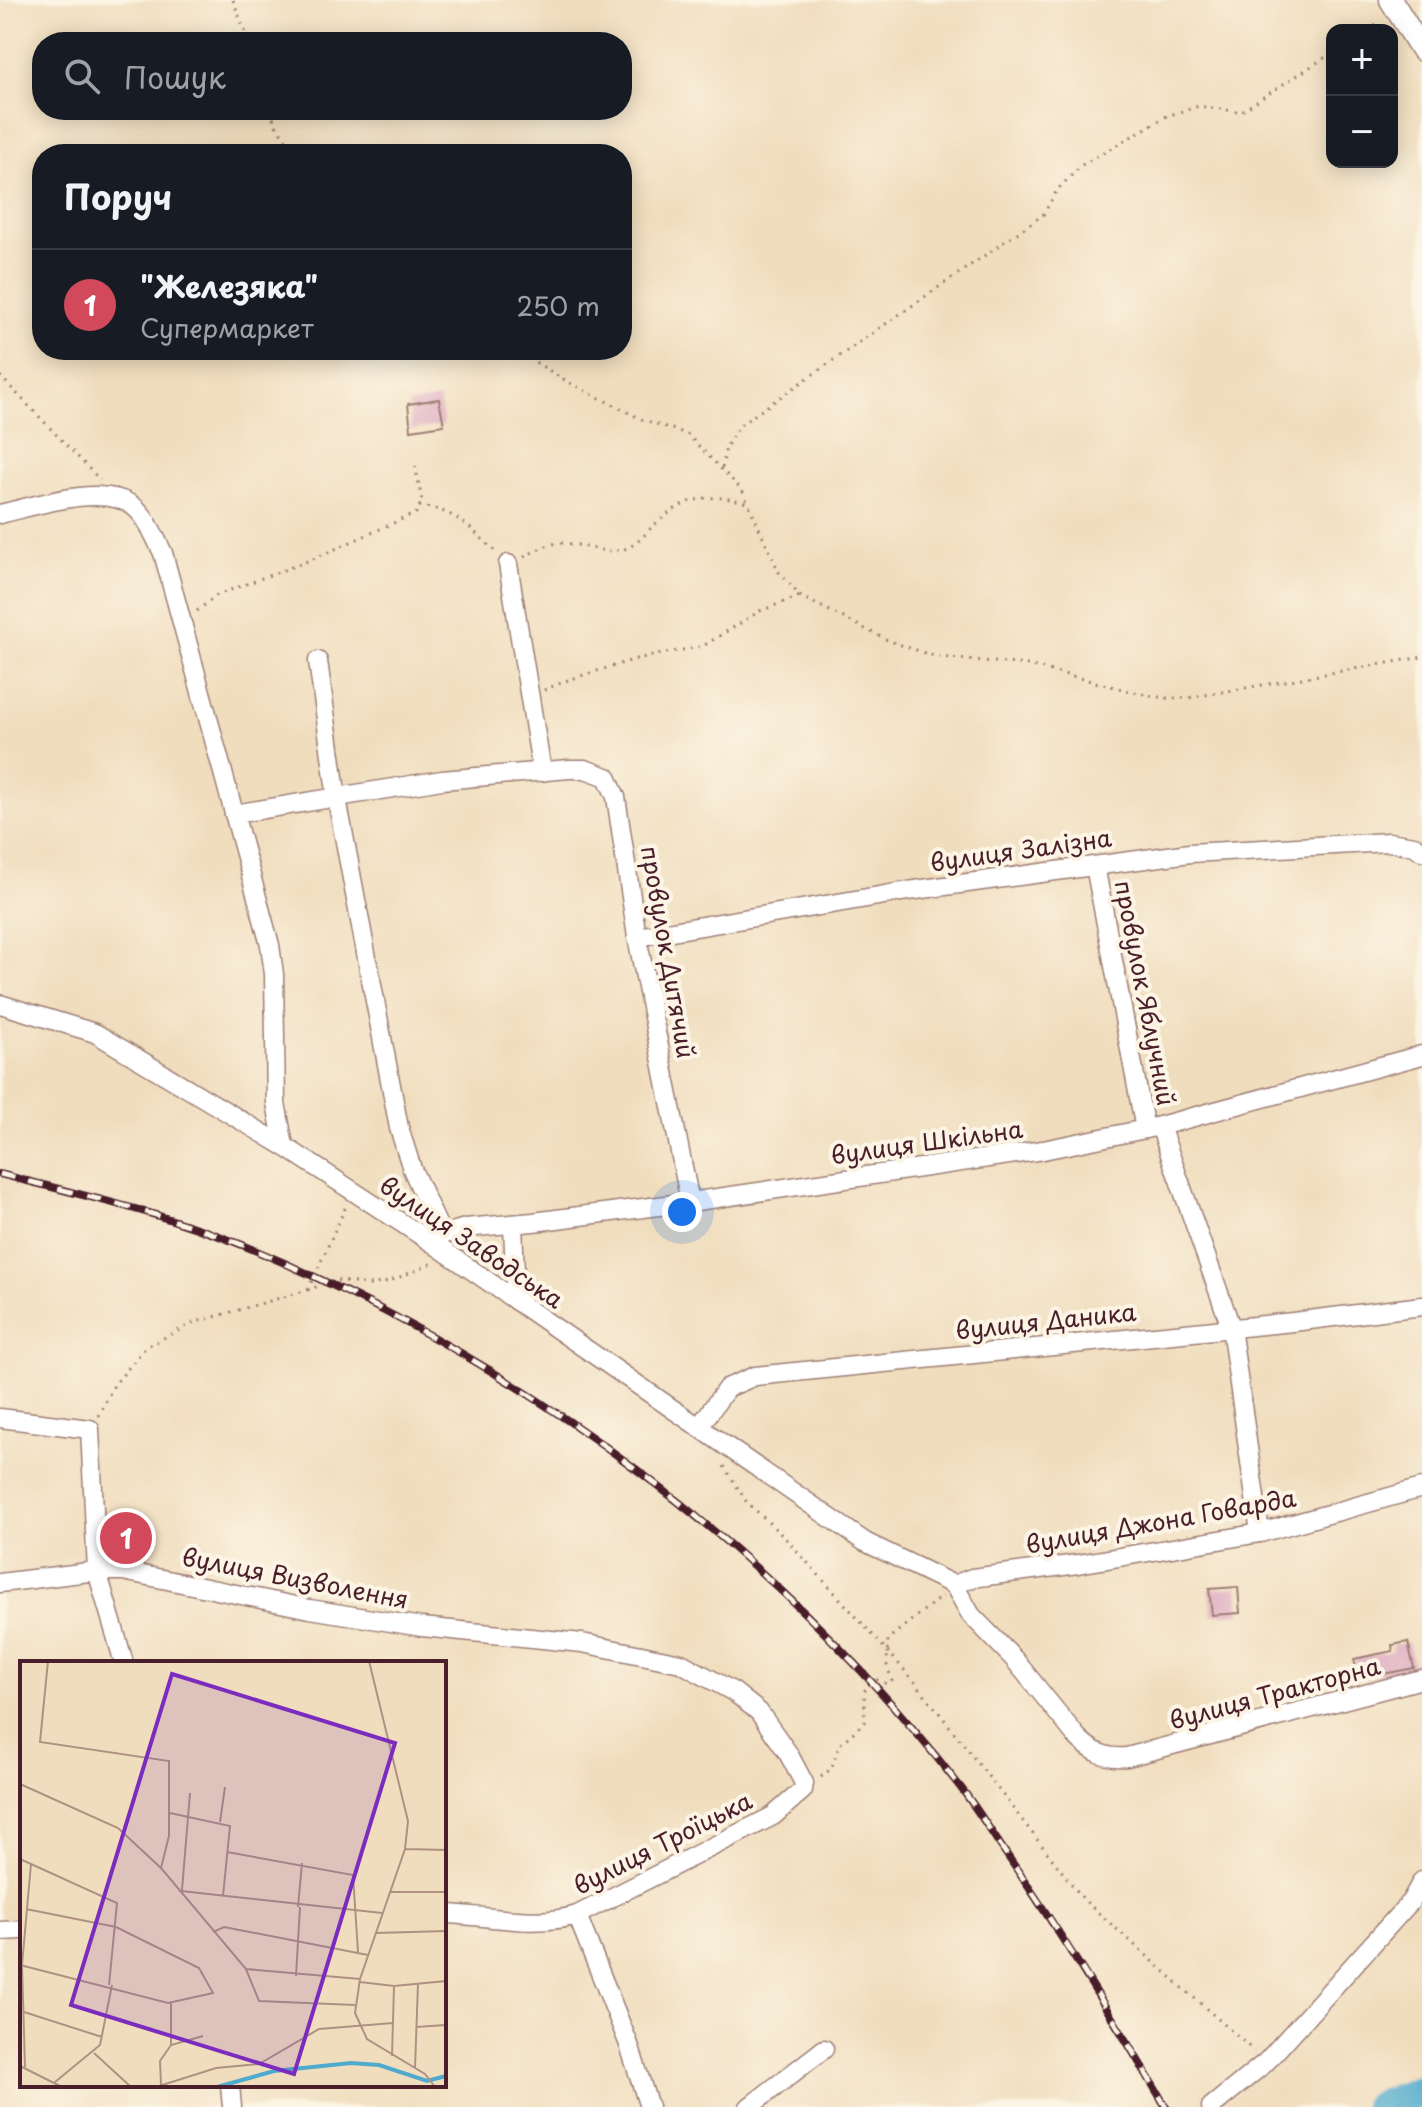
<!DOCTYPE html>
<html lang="uk">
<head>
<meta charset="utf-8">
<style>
	body { margin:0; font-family:"Playpen Sans",sans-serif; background:#20242c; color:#f1f3f6 }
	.controls { position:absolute; right:24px; top:24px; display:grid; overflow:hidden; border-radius:16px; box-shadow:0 4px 20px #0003 }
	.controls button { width:72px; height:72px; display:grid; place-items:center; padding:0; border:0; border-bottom:2px solid #363941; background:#171b24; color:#f1f3f6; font:40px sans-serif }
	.you { position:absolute; left:682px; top:1212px; width:28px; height:28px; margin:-20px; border:6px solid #fff; border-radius:50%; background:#1a73e8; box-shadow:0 0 0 12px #1a73e833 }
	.badge { display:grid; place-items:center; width:52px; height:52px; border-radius:50%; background:#d1495b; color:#fff; font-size:26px; font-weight:700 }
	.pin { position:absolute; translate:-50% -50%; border:4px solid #fff; box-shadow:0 2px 8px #0006 }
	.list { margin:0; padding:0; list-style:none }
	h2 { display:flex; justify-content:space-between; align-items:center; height:104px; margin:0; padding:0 32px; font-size:34px }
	h2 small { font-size:26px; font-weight:400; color:#9ea1a6 }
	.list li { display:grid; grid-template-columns:52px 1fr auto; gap:24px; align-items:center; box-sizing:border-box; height:112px; padding:0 32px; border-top:2px solid #363941 }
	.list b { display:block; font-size:30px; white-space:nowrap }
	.list p { margin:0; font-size:26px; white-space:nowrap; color:#9ea1a6 }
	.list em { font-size:26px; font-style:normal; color:#9ea1a6 }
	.icon { flex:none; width:44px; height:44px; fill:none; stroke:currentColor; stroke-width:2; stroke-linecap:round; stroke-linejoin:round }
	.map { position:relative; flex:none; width:1422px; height:2107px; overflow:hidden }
	.search { position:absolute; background:#171b24; box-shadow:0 4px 20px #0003; left:32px; top:32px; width:600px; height:88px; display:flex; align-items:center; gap:20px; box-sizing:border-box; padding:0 28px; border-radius:32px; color:#9ea1a6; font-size:30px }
	.panel { position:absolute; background:#171b24; box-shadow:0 4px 20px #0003; left:32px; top:144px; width:600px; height:216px; border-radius:32px }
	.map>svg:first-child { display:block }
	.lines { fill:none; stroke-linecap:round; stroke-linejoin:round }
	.river { stroke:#4faacd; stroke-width:32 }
	.building { fill:#dba4bc }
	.minor-casing { stroke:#9d7e74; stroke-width:21 }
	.tertiary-casing { stroke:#9d7e74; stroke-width:25 }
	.path { stroke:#9d7e74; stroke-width:3; stroke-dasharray:2 6; stroke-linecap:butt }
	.minor { stroke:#fff; stroke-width:18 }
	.tertiary { stroke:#fff; stroke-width:22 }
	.rail-casing { stroke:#4a1f2b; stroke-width:8 }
	.rail { stroke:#fcf5e5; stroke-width:5; stroke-dasharray:15; stroke-linecap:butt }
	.labels { text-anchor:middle; stroke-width:8; stroke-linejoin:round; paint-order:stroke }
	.street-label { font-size:24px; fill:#4a1f2b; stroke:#fcf5e5 }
	.inset-river { fill:none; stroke:#4faacd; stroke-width:4 }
	.inset-road { fill:none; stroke:#ae9183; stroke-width:2 }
	.view { fill:#7b2cbf; fill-opacity:0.15; stroke:#7b2cbf; stroke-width:4 }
	.inset-edge { fill:none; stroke:#4a1f2b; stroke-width:4 }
</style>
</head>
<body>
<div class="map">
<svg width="1422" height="2107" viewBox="0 0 1422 2107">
	<rect width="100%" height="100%" fill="#fcf5e5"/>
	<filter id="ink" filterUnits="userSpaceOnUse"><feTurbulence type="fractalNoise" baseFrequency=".0125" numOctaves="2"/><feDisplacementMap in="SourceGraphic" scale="16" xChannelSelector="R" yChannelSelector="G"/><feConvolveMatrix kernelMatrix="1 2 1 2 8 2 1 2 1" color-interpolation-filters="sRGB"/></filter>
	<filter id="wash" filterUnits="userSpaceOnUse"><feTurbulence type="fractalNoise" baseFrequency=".006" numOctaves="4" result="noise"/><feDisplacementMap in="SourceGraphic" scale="32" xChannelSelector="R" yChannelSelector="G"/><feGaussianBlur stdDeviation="1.8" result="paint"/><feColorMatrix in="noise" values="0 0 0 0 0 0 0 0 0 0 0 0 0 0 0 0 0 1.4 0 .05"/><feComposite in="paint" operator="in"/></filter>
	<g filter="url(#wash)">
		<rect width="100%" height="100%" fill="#f0ddbd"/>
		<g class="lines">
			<polyline class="river" points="1379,2107 1422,2091"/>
		</g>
		<g id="blocks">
			<g class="building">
				<polygon points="439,399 444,425 411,430 408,404"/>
				<polygon points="108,1522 144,1524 143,1556 108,1551"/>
				<polygon points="1238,1587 1240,1613 1212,1615 1209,1589"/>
				<polygon points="1408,1642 1414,1668 1358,1679 1354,1659 1393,1651 1392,1645"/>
			</g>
		</g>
	</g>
	<g filter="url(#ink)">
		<use href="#blocks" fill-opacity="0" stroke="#9d7e74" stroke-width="2"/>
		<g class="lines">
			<defs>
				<g id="minor">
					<path d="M0,514C35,506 102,483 133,506C147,516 155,538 163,553L270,945L274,974L276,1103L284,1146L437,1246L865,1542L954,1585L971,1615L1014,1659L1077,1737C1092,1752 1106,1759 1127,1757L1422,1679"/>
					<polyline points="508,564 542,772"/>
					<polyline points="318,661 337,799 399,1128 412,1169 442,1235"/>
					<polyline points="234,814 442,780 569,769 585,769 607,777 616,797 637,937 690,1202"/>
					<polyline points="1095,866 1145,1129"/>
					<polyline points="637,937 908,891 1190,853 1389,842 1414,846 1422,851"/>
					<polyline points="0,1004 95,1033 284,1146"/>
					<polyline points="1160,1126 1231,1327 1260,1533"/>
					<polyline points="513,1224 516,1301"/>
					<polyline points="437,1246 442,1235 465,1228 533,1222 690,1202 1043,1150 1160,1126 1422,1055"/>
					<polyline points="0,1418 90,1429 97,1571 124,1663"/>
					<polyline points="699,1427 727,1388 755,1376 1293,1322 1422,1306"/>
					<path d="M0,1583L97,1571H123L310,1609L422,1627L582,1643L681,1663L734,1692L759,1712L788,1753L804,1783L803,1790L773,1816L577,1915C535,1928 487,1915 444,1914"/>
					<polyline points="954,1585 972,1578 1078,1564 1260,1533 1422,1488"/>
					<polyline points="577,1915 628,2042 649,2107"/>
					<polyline points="0,1931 22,1930"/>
					<polyline points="230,2085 232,2107"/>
					<polyline points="749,2107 824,2049"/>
					<polyline points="1211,2107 1266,2062 1411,1901 1422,1881"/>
				</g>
				<polyline id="tertiary" points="1391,0 1422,50"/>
			</defs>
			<use href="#minor" class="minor-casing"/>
			<use href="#tertiary" class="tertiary-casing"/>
			<g class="path">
				<polyline points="233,0 249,42"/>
				<polyline points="1368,30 1381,22"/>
				<polyline points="271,110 275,124 296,154"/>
				<polyline points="515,350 570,383 641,419 687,434 742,490 779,572 800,596 889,641 937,657 1028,665 1142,694 1164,698 1188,698 1422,657"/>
				<polyline points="0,376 100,480"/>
				<polyline points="722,468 726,447 740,425 1043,215 1057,190 1082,165 1167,116 1199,106 1240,112 1332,53"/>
				<path d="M419,506C456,510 470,528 496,552"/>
				<path d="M524,557C533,552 544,546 553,544C575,539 598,555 621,550C634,547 643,537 651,528C682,499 706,491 747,503"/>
				<polyline points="197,611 217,595 313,559 416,513 422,501 415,464"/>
				<polyline points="544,690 568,680 636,659 703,646 760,611 800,596"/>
				<polyline points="308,1290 346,1206"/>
				<polyline points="98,1416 114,1385 146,1347 193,1323 308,1290 334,1280 369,1285 388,1282 433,1263"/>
				<polyline points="724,1466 746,1501 787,1540 916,1683 1084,1900 1254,2051"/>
				<polyline points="821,1777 831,1769 840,1744 865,1722 864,1691 877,1680 885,1683 892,1681 887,1665 888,1639 942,1596"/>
			</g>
			<use href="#minor" class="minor"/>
			<use href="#tertiary" class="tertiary"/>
			<defs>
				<path id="rail" d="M0,1174C82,1195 167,1214 245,1246C525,1363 774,1547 961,1788C978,1810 993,1835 1009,1858C1065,1939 1116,2023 1166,2107"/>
			</defs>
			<use href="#rail" class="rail-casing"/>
			<use href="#rail" class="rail"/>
		</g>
	</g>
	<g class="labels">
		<g class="street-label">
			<text transform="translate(1021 851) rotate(-8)" y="8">вулиця Залізна</text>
			<text transform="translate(667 952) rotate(80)" y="8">провулок Дитячий</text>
			<text transform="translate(1144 993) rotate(79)" y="8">провулок Яблучний</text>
			<text transform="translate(927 1143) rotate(-8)" y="8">вулиця Шкільна</text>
			<text transform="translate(471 1243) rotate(34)" y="8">вулиця Заводська</text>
			<text transform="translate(1046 1322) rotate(-6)" y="8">вулиця Даника</text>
			<text transform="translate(1161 1522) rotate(-10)" y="8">вулиця Джона Говарда</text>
			<text transform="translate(295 1579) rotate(11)" y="8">вулиця Визволення</text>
			<text transform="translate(1275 1694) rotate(-15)" y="8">вулиця Тракторна</text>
			<text transform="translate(663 1844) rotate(-27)" y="8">вулиця Троїцька</text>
		</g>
	</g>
	<g transform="translate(20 1661)">
		<rect width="426" height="426" fill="#f0ddbd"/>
		<path class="inset-river" d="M197,426L254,410L331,402L359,404L407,420L426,415"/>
		<path class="inset-road" d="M28,0L20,81L149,100V175L141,207L226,308L239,340L335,344M349,0L388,160L385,188L340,318L335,352L347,378L405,413L415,426M0,123L98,167L141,207M150,152L210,165L203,235M200,161L205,126M385,188L426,189M207,191L333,214L338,291M0,198L97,242L89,324M162,229L170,132M161,230L362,252M370,231H426M278,246L282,202M193,271L204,266L348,294M356,272L426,270M0,304L148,342L193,332L179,307L96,266L6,248M226,308L340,318M276,315L280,246M340,321L374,325L426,320M151,342V384M4,351L82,376M396,366L426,364M74,392L111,426M372,395L374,325M0,405L42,426M5,406L2,304L11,203M395,407L398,323M35,421L80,384L92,324M141,424L140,400L151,384L183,375M136,426L196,407L239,403L299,368L373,362"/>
		<path class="view" d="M152,13L375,82L274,413L51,344Z"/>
		<rect width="426" height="426" class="inset-edge"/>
	</g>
</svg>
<div class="controls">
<button>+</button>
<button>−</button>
</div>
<div class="you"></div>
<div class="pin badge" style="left:126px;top:1538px">1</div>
<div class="search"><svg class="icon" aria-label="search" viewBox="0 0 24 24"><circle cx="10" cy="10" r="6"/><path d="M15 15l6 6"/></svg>Пошук</div>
<section class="panel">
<h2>Поруч<small></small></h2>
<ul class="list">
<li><span class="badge">1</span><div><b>&quot;Железяка&quot;</b><p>Супермаркет</p></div><em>250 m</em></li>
</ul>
</section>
</div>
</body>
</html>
